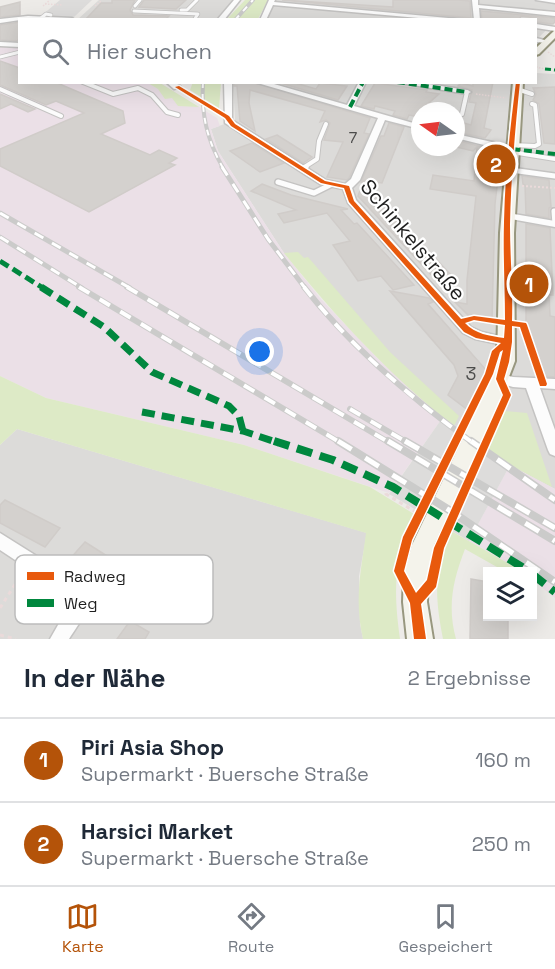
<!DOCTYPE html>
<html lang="de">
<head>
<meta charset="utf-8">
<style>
	body { margin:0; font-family:"Space Grotesk",sans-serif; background:#f2f2f3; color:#1f2937 }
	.controls { position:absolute; right:18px; bottom:18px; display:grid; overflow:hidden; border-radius:0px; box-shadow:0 6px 24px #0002 }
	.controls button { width:54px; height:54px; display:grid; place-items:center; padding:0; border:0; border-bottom:2px solid #e0e1e3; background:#fff; color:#1f2937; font:30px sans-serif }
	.compass { position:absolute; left:411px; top:102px; width:54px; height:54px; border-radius:50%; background:#fff; box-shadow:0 6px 24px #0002; rotate:284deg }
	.you { position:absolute; left:260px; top:352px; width:21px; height:21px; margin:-15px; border:4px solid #fff; border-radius:50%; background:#1a73e8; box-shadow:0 0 0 9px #1a73e833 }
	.badge { display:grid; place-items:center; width:39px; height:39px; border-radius:50%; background:#b45309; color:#fff; font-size:20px; font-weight:700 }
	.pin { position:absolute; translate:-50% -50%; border:3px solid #fff; box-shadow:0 2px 6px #0006 }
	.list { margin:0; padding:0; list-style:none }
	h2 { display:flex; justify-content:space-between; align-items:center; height:78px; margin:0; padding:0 24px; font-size:26px }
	h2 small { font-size:20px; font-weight:400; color:#747a83 }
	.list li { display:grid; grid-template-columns:39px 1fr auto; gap:18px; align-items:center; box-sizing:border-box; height:84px; padding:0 24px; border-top:2px solid #e0e1e3 }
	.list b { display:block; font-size:22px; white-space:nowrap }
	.list p { margin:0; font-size:20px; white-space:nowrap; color:#747a83 }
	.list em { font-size:20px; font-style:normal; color:#747a83 }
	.icon { flex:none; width:33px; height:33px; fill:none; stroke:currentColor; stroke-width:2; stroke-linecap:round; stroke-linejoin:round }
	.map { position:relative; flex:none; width:555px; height:639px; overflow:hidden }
	.search { position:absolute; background:#fff; box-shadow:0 6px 24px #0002; left:18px; right:18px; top:18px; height:66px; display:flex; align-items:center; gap:15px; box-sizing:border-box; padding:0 21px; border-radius:0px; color:#747a83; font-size:22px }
	.sheet { height:246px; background:#fff }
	nav { display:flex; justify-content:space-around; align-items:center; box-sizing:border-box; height:84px; border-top:2px solid #e0e1e3; background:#fff; font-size:16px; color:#747a83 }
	nav a { display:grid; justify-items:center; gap:3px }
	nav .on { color:#b45309 }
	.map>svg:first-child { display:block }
	.residential { fill:#dcdbd9; fill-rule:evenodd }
	.industrial { fill:#ebe0e7 }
	.grass { fill:#ddeac6 }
	.parking { fill:#dddcdb }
	.building { fill:#d4d1ce; stroke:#d0ccc9; stroke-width:1.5 }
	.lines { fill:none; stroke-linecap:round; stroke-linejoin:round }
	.lane-far2-casing { stroke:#c4c3c2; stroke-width:4.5 }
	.lane-far1-casing { stroke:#c4c3c2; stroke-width:6 }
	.lane-casing { stroke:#c4c3c2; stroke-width:8 }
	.street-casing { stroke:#c4c3c2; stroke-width:3 }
	.secondary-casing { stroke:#98977f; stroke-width:4 }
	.path-far2 { stroke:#eadada; stroke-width:1.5; stroke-dasharray:1.5 1.5; stroke-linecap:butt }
	.path-far1 { stroke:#eadada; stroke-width:2; stroke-dasharray:2 2; stroke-linecap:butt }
	.path { stroke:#eadada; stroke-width:3; stroke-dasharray:4 4; stroke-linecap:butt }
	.lane-far2 { stroke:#fcfcfc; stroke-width:3 }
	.lane-far1 { stroke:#fcfcfc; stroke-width:4 }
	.lane { stroke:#fcfcfc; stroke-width:5 }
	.street { fill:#fcfcfc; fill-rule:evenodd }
	.secondary { fill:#f4f3eb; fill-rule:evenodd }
	.rail-far3-casing { stroke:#cbcbca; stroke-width:4 }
	.rail-far2-casing { stroke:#cbcbca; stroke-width:5 }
	.rail-far1-casing { stroke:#cbcbca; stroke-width:6 }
	.rail-casing { stroke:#cbcbca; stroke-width:8 }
	.rail-far3 { stroke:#fff; stroke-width:2; stroke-dasharray:6; stroke-linecap:butt }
	.rail-far2 { stroke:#fff; stroke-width:3; stroke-dasharray:10; stroke-linecap:butt }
	.rail-far1 { stroke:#fff; stroke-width:4; stroke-dasharray:12; stroke-linecap:butt }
	.rail { stroke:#fff; stroke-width:5; stroke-dasharray:16; stroke-linecap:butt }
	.quiet-far4 { stroke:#00873e; stroke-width:3; stroke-dasharray:6 3; stroke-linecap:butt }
	.quiet-far3 { stroke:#00873e; stroke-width:4; stroke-dasharray:8 4; stroke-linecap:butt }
	.quiet-far2 { stroke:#00873e; stroke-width:5; stroke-dasharray:10 5; stroke-linecap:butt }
	.quiet-far1 { stroke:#00873e; stroke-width:7; stroke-dasharray:13 7; stroke-linecap:butt }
	.quiet { stroke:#00873e; stroke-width:8; stroke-dasharray:16 8; stroke-linecap:butt }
	.cycleway-casing { stroke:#fff; stroke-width:3 }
	.cycleway { fill:#e8590c; fill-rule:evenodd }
	.labels { text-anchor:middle; stroke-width:4.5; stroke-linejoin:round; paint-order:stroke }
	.far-number-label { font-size:15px; fill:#4c4c4b }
	.number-label { font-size:18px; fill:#4c4c4b }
	.street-label { font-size:21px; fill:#1f1f1f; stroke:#fff }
	.key { fill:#fff; stroke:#bcbcbc; stroke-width:1.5 }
	.key-label { font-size:16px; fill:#1f1f1f }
</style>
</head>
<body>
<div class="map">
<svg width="555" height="639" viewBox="0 0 555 639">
	<rect width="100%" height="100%" fill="#edebe8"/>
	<g class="residential">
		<polygon points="99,0 233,0 216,19 77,20"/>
		<polygon points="275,0 555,0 555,22 536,40 536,20 265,20"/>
		<path d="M536,73L555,74V489L510,465L443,417L284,253L218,151L211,129L235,120L233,83L536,82ZM420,111H456V147H420Z"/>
		<polygon points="17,429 367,533 359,576 360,624 363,639 0,639 0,445"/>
	</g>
	<g class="industrial">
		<polygon points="0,47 19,48 20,82 160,83 217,118 220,126 211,129 218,151 284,253 320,298 379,360 443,417 389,493 244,445 46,398 0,376"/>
		<polygon points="510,465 555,489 555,598 533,580 532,572 522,571 469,541"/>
	</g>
	<g class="grass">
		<polygon points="245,0 268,0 258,19 227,19"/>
		<polygon points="193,82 221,83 219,108 190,90"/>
		<polygon points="148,83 160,83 199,107 178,106 172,98 165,99 158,89"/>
		<path d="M298,252L304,258L308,257L390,352L459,416L454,426C390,376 335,316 284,253Z"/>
		<path d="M0,376L46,398L244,445L370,487L414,514C394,562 393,588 400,639H363C354,600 361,571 366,533L17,429L0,445Z"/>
		<polygon points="504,411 527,413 552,487 510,465 488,450"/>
		<path d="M451,531L522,571H504L465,549C453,580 447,606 456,639H443C435,598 433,569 451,531Z"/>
	</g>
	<g class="parking">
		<polygon points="60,0 92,0 74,17 41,16"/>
		<polygon points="443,417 510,465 469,541 389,494"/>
	</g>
	<g class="building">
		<polygon points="112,0 135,0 130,10 133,15 169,16 165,20 86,19 101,3 112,3"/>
		<polygon points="144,0 186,0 176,9 139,7"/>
		<polygon points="282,0 393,7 393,0 458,0 470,1 471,18"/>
		<polygon points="20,2 20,15 0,17 0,7"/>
		<polygon points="481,11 555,18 555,22 553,24 536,22 536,18 521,16 519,20 482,20"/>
		<polygon points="20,22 20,38 17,41 0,40 0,25"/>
		<polygon points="0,61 20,68 20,82 55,82 123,111 125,123 101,134 150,155 159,150 177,158 169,163 175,165 89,212 0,166 0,149 84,113 56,101 46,105 0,85"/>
		<polygon points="234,82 252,82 370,118 364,133 369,134 349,178 347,180 327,177 343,142 324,140 330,123 326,120 320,122 325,111 250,90 249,103 255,131 240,121 237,86 234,86"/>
		<polygon points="277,82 292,82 316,89 320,83 347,86 338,100"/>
		<polygon points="473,82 493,82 484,128 491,130 485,138 456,132 464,123 471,125 476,103 469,102 472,90 458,86 461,83 473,86"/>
		<polygon points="375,83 427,90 426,92 439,94 414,116 409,115 407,119 393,115 395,111 375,106 374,109 361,106"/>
		<polygon points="555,87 555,144 544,143 539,104 533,100 536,94 533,88"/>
		<polygon points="0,94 35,109 28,112 11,104 0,109"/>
		<polygon points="389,123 404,127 382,183 362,180 452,276 436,280 358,196 363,182 361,182 381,136 384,136"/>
		<polygon points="277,135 312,157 303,163 266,139"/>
		<polygon points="456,140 501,152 495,204 492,319 468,315 455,302 467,304 467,280 476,196 430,189 433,175 474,181 477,147 473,151 456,147"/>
		<polygon points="252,143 284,163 260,172 230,151"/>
		<polygon points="522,176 549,180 551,207 549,208 549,218 526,214 525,185 523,184"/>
		<polygon points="262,184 291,195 348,209 341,210 354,224 357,223 414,285 393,290 381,276 358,281 333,245 350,241 327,213 284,223 278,214 296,210 251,191"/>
		<polygon points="526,224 550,228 553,295 549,295 550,316 555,317 555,377 544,376 526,331"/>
		<polygon points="390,291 429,298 433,302 428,304 487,371 468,410 448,395 458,376 454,365"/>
		<polygon points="5,500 60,528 45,547 0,523 0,505"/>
		<polygon points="85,542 137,575 121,596 68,561"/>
		<polygon points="471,579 488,582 488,616 508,616 508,639 470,639"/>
		<polygon points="130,621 149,632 145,639 117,639"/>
	</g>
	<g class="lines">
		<defs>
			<g id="lane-far2">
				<polyline points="135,6 140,0"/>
				<polyline points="181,10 187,10 197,0"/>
				<polyline points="134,11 198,14 194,20"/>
				<polyline points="41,18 46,14 51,15"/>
				<polyline points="0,57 20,52"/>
			</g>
			<g id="lane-far1">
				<polyline points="83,82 113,94 138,88 152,95 167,112 178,115"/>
				<polyline points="0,89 61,116"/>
				<polyline points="517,89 532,94"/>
				<polyline points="462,114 467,92"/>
				<polyline points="512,145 535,146 539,144 535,105 532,104"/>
				<polyline points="512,152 555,159"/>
				<polyline points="303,168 317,159 319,141 326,124"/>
			</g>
			<g id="lane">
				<polyline points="303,168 306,167"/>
				<polyline points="511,170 555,176"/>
				<polyline points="278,182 314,193 330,185"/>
				<polyline points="554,211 555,224"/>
			</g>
			<g id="street">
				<polygon points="234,0 240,0 224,20 217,20"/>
				<polygon points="269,0 275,0 274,2 470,20 441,20 273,5 266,20 260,20"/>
				<polygon points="472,0 478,0 478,5 555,12 555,16 479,8 480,20 474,20"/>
				<polygon points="536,0 555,0 555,3"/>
				<polygon points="28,16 72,18 75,20 20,20 0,23 0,19"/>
				<polygon points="536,24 555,27 555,31 536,28"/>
				<polygon points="536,38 549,41 546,43 536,42"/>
				<polygon points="0,42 20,43 20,47 0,46"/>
				<polygon points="166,82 175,82 181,87 174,89"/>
				<polygon points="224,82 232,82 232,120 326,180 345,184 351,179 378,118 254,82 267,82 347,105 359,82 366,82 354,106 420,125 420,129 385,120 360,180 352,188 356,200 471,327 482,332 512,339 514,342 512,345 508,346 475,339 463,333 348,203 343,189 320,184 225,123"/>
				<polygon points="394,82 416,82 467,90 471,92 467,94"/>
				<polygon points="456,134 515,147 516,149 512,152 456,138"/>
				<polygon points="508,213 555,221 555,227 505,218 505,214"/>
				<polygon points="500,374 513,377 555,379 555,389 540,388 555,430 555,456 550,454 548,450 526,388 513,387 495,382 493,379 495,376"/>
				<path d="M0,533L86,587C94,606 79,623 69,639H50L70,604L71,597L0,550Z"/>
			</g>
			<g id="secondary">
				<polygon points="555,30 555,38 539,54 536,55 536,48"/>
				<polygon points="513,82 523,82 514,233 515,361 495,413 434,545 428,574 427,602 433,639 407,639 403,602 404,574 412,545 475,413 497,361 500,233"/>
			</g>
		</defs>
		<use href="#lane-far2" class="lane-far2-casing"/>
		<use href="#lane-far1" class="lane-far1-casing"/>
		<use href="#lane" class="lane-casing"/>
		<use href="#street" class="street-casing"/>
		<use href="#secondary" class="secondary-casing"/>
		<g class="path-far2">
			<polyline points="45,4 63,5"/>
			<polyline points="43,6 50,0"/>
			<polyline points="95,6 102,0"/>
			<polyline points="548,52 555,57"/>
			<polyline points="536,67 545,69"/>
			<polyline points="476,94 506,98"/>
		</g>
		<polyline class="path-far1" points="522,186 555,188"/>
		<g class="path">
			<polyline points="389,486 386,494 419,514"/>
			<polyline points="0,608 23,572"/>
			<polyline points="0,635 16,639"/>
		</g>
		<use href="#lane-far2" class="lane-far2"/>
		<use href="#lane-far1" class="lane-far1"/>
		<use href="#lane" class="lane"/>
		<use href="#street" class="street"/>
		<use href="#secondary" class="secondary"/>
		<defs>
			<g id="rail-far3">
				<polyline points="235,20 253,0"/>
				<path d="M203,82C201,114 207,140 223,168"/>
			</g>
			<g id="rail-far2">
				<polyline points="222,167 268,239 305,288"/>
				<polyline points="0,213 130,288"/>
				<polyline points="0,237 82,288"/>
			</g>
			<g id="rail-far1">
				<polyline points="79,287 341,443"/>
				<polyline points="127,287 390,443"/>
				<path d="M304,287C351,347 411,398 473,443"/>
				<polyline points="350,409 408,443"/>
			</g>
			<g id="rail">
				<polyline points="338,441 454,513 555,582"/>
				<polyline points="388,441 555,541"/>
				<polyline points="405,441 555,528"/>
				<polyline points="471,441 555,500"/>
			</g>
		</defs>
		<use href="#rail-far3" class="rail-far3-casing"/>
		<use href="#rail-far2" class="rail-far2-casing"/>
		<use href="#rail-far1" class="rail-far1-casing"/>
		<use href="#rail" class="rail-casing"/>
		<use href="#rail-far3" class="rail-far3"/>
		<use href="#rail-far2" class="rail-far2"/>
		<use href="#rail-far1" class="rail-far1"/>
		<use href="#rail" class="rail"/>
		<polyline class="quiet-far4" points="545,69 555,70"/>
		<g class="quiet-far3">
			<polyline points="397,82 467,92"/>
			<polyline points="350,107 363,82"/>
			<polyline points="512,149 555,154"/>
		</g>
		<polyline class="quiet-far2" points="0,261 43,288"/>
		<g class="quiet-far1">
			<polyline points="41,287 104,327 152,372 229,406 239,416 243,431"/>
			<polyline points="142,412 243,431 279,443"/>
		</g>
		<g class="quiet">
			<polyline points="274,441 333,460 393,487 530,572"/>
			<polyline points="532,574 555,592"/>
		</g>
		<defs>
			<path id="cycleway" d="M516,82H520C515,130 511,177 510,225C510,257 513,289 512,321L526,323L527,325L547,384L546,386H540L520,327L512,326V342L509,362L504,379L511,395L444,548L436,587L421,604L426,639H414L410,603L394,571L403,537L485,374L492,351L501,343L476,338L464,332L349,202L344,188L321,183L231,126L225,118L175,87L179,86L229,116L235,124L325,181L349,186L354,201L461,319L474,316L505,320C505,287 503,255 504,222C505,175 510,129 516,82ZM474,320L505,325L504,338C490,336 475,334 465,323ZM503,350L496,379L503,395L434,548L427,580L416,593L404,571L412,540L493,374L500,352Z"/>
		</defs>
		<use href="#cycleway" class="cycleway-casing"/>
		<use href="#cycleway" class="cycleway"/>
	</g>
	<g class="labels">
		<g class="far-number-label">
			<text x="353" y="143">7</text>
		</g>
		<g class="number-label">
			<text x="471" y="380">3</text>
		</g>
		<g class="street-label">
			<text transform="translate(413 240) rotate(50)" y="7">Schinkelstraße</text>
		</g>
	</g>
	<rect x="15" y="555" width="198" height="69" rx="9" class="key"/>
	<rect x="27" y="572" width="27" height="8" fill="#e8590c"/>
	<rect x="27" y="599" width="27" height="8" fill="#00873e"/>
	<g class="key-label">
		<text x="64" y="582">Radweg</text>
		<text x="64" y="609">Weg</text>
	</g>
</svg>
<div class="controls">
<button><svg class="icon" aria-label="layers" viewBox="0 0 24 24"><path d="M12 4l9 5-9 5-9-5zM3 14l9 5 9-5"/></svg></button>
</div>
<svg class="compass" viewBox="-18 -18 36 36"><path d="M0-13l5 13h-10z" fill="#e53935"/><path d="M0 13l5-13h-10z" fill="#747a83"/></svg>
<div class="you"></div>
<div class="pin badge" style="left:529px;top:284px">1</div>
<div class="pin badge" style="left:496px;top:164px">2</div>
<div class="search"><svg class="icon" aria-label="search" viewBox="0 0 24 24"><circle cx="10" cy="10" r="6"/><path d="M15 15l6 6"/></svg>Hier suchen</div>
</div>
<section class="sheet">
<h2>In der Nähe<small>2 Ergebnisse</small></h2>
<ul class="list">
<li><span class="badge">1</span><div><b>Piri Asia Shop</b><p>Supermarkt · Buersche Straße</p></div><em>160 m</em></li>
<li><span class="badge">2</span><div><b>Harsici Market</b><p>Supermarkt · Buersche Straße</p></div><em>250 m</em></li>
</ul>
</section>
<nav>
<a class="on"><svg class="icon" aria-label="map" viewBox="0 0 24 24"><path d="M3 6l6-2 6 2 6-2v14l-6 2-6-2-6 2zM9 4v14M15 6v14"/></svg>Karte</a>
<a><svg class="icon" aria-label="directions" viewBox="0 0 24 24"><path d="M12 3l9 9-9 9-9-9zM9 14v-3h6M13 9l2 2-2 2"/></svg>Route</a>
<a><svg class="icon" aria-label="saved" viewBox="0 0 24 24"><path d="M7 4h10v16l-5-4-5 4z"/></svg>Gespeichert</a>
</nav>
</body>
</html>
